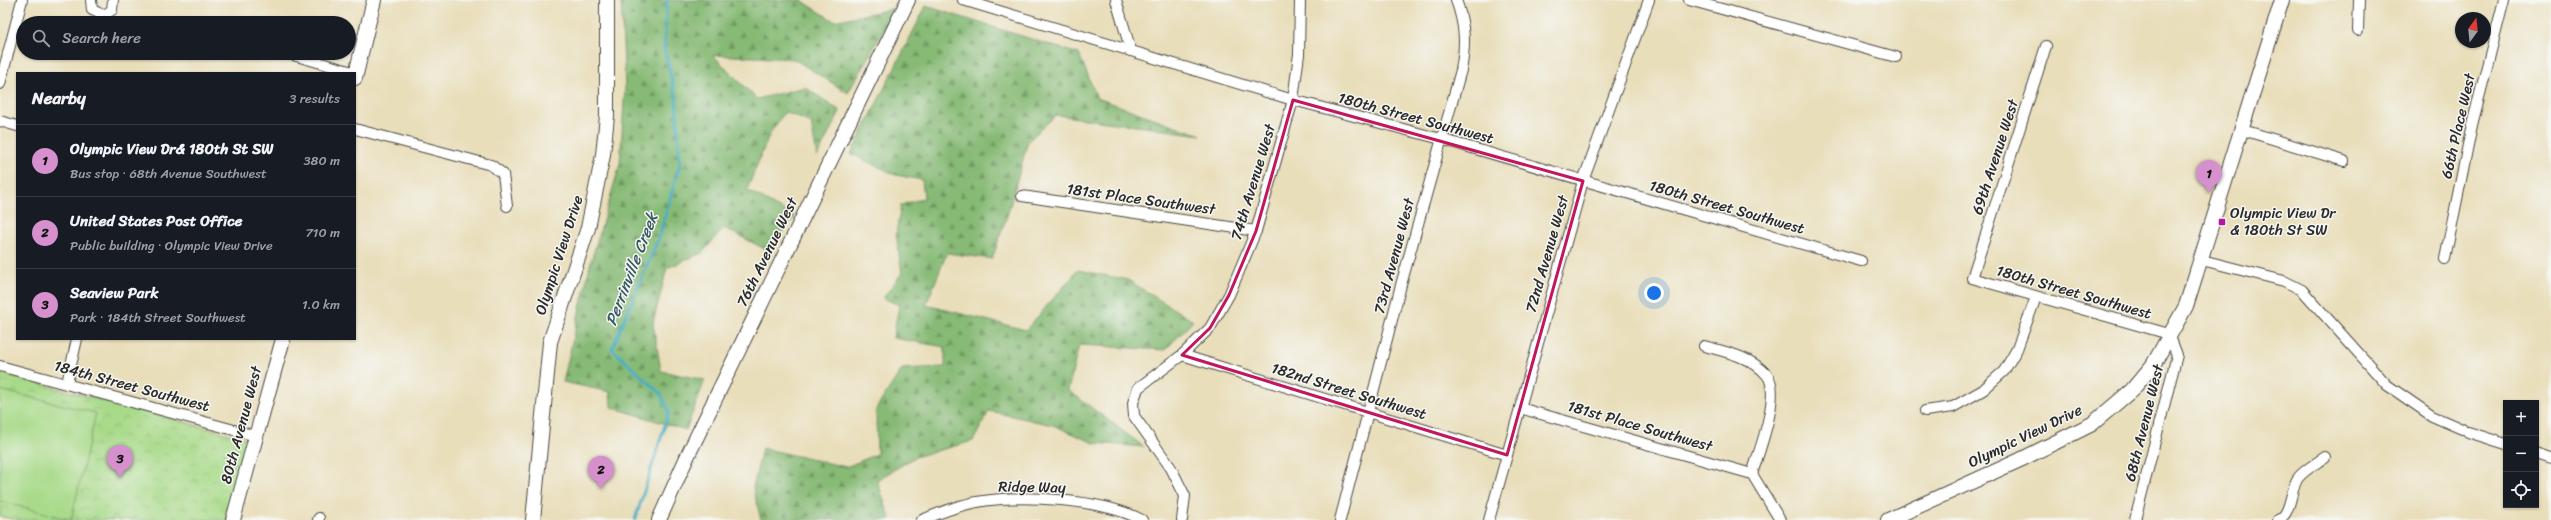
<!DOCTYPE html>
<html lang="en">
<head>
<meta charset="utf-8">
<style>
	body { margin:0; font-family:Sriracha,sans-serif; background:#20242c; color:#f1f3f6 }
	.controls { position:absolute; right:12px; bottom:12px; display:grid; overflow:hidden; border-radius:0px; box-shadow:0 1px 3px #0004 }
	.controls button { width:36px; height:36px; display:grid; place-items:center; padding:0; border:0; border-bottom:1px solid #363941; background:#171b24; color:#f1f3f6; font:20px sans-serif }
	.compass { position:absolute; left:2455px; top:12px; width:36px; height:36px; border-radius:50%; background:#171b24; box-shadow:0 1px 3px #0004; rotate:15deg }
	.you { position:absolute; left:1654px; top:293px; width:14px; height:14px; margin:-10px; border:3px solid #fff; border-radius:50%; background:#1a73e8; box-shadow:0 0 0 6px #1a73e833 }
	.badge { display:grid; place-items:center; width:26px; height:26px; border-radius:50%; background:#d690ce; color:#111; font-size:13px; font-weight:700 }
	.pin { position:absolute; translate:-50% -33px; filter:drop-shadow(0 1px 2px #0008) }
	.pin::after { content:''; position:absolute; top:21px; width:14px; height:12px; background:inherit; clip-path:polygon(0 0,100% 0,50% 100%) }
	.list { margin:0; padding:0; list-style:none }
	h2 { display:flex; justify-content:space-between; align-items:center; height:52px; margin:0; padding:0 16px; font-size:17px }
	h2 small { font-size:13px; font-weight:400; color:#9ea1a6 }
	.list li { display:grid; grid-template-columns:26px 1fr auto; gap:12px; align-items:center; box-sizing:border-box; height:72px; padding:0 16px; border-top:1px solid #363941 }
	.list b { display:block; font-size:15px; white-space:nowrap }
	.list p { margin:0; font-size:13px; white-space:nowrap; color:#9ea1a6 }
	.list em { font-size:13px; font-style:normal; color:#9ea1a6 }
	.icon { flex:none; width:22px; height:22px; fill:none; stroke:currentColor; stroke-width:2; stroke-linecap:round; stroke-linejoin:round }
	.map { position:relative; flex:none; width:2551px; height:520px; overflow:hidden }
	.search { position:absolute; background:#171b24; box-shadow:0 1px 3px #0004; left:16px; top:16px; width:340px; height:44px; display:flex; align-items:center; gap:10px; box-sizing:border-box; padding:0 14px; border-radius:22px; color:#9ea1a6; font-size:15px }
	.panel { position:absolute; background:#171b24; box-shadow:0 1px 3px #0004; left:16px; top:72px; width:340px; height:268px; border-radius:0px }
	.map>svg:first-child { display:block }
	.forest { fill:url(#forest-firs); stroke:#587250 }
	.park { fill:url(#park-crowns); stroke:#6a825a }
	.garden { fill:#a8da89; stroke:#6a825a }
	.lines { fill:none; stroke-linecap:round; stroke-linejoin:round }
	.stream { stroke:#44adc3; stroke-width:3 }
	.street-casing { stroke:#484640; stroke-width:12 }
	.secondary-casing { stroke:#484640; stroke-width:16 }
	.street { stroke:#fff; stroke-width:10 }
	.secondary { stroke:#fff; stroke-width:14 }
	.marked { fill:none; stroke:#c2185b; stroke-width:3; stroke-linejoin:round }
	.poi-dot { fill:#b5179e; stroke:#f6f6f2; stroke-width:1.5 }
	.labels { text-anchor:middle; stroke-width:3; stroke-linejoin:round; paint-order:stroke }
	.street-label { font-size:15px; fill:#2b2b2b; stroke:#f6f6f2 }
	.poi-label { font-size:15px; fill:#2b2b2b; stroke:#f6f6f2; text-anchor:start }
	.water-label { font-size:16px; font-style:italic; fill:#345860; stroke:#f6f6f2 }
</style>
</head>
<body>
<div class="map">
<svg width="2551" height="520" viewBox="0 0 2551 520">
	<defs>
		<pattern id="forest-firs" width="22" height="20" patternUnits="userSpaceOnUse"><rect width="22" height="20" fill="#86ba75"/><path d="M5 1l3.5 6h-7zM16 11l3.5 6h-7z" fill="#6e9760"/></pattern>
		<pattern id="park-crowns" width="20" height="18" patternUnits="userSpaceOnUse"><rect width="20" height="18" fill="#a8da89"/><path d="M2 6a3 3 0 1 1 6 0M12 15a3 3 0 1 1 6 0" fill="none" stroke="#91bb76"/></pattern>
	</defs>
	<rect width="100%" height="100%" fill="#f6f6f2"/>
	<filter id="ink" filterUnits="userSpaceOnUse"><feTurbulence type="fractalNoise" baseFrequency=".025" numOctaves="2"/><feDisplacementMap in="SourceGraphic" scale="8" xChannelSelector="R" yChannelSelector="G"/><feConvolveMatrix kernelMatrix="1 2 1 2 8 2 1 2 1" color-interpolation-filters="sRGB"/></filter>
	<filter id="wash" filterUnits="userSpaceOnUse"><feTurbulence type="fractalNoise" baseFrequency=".012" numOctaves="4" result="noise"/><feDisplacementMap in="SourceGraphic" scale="16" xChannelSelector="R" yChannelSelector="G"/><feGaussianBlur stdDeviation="0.9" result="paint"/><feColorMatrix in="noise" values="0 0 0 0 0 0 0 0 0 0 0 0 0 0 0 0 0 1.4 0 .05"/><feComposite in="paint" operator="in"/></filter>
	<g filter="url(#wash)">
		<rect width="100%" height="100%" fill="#e9deba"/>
		<g class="forest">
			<polygon points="621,0 801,0 834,21 896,8 848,93 794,59 713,55 757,99 805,87 840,111 817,157 811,123 785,112 770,133 747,190 795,217 767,250 724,228 702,253 667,268 653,323 661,371 705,380 686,430 611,407 610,392 563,382 590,265 620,164 625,87"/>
			<polygon points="926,6 1079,54 1097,98 1201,135 1056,115 1028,141 1008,213 992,259 947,253 926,305 1026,330 1078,270 1128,280 1193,321 1165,350 1079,345 1068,390 1144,447 1094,443 1053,425 989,411 973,441 915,457 877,480 890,518 888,520 761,520 753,488 762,448 846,467 877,454 876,409 902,369 945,367 945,347 893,338 899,305 883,298 902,273 896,234 901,205 924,198 922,180 896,175 851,154"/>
		</g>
		<polygon class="park" points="0,373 251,440 227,520 16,520 0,516"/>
		<polygon class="garden" points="0,390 96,413 71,520 0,501"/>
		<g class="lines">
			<polyline class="stream" points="635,520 669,412 661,394 612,349 659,237 680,164 676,97 664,48 667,0"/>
		</g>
	</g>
	<g filter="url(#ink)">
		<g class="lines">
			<defs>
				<g id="street">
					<polyline points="91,0 92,10 104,15 112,10 113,0"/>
					<polyline points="963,0 1293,100 1441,139 1861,261"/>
					<polyline points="1116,0 1131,51"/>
					<polyline points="1689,0 1896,57"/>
					<polyline points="2358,30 2359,0"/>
					<polyline points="2046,46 1972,278 2169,334 2177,355 2135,520"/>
					<polyline points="286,53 356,73"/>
					<polyline points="0,84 22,0"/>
					<polyline points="0,121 17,126"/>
					<polyline points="355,129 491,165 503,174 507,206"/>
					<polyline points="2243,130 2344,161"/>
					<polyline points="1022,196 1256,231"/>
					<polyline points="2445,259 2472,125 2504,0"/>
					<polyline points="2202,260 2284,281 2302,290 2387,385 2432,416 2462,429"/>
					<path d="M1704,346C1726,352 1752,357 1767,375C1782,393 1758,454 1752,474L1780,520"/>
					<polyline points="1182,355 1507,455"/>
					<polyline points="0,366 256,436"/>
					<polyline points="67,383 77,339"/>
					<polyline points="1520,408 1752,474"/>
					<polyline points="1925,411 1953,407 1983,390 2004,371 2017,349 2036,297"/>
					<polyline points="2468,432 2506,444"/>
					<polyline points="2536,453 2551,458"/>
					<polyline points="318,520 319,518"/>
					<path d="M922,520C939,513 959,505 977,502C1021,494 1102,499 1142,520"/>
					<polyline points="1182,520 1185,496 1171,468 1134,416 1133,403 1138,388 1182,355 1210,328 1229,295 1256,231 1293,100 1299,54 1300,0"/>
					<path d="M1340,520L1401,285L1461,70C1466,44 1465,25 1456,0"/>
					<polyline points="1489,520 1583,181 1649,0"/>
					<path d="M2278,520C2292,514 2290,489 2298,478C2304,470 2317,463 2325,457"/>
				</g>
				<g id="secondary">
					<polyline points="355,78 374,0"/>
					<polyline points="233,520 283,339"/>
					<polyline points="533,520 550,342 588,228 603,155 607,116 607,0"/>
					<polyline points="659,520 688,455 908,0"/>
					<polyline points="1888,520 2020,460 2092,424 2132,390 2153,365 2186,306 2282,0"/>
				</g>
			</defs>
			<use href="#street" class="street-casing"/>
			<use href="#secondary" class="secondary-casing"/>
			<use href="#street" class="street"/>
			<use href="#secondary" class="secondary"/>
		</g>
	</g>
	<path class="marked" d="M1293,100L1583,181L1507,455L1182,355L1210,328L1229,295L1256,231Z"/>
	<rect class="poi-dot" x="2218" y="218" width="8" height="8" rx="2"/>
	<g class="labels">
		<g class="street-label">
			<text transform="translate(1416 118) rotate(15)" y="5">180th Street Southwest</text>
			<text transform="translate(2458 126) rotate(-77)" y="5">66th Place West</text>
			<text transform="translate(1995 157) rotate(-72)" y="5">69th Avenue West</text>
			<text transform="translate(1253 182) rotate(-73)" y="5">74th Avenue West</text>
			<text transform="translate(1141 199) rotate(8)" y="5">181st Place Southwest</text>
			<text transform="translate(1727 207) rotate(16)" y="5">180th Street Southwest</text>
			<text transform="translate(767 252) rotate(-64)" y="5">76th Avenue West</text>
			<text transform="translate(1547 254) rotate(-74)" y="5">72nd Avenue West</text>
			<text transform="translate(559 255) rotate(-72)" y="5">Olympic View Drive</text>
			<text transform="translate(1394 256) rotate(-75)" y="5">73rd Avenue West</text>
			<text transform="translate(2074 292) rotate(16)" y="5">180th Street Southwest</text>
			<text transform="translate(132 386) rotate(15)" y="5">184th Street Southwest</text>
			<text transform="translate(1349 391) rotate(17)" y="5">182nd Street Southwest</text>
			<text transform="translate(2144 423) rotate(-76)" y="5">68th Avenue West</text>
			<text transform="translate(241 425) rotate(-75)" y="5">80th Avenue West</text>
			<text transform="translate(1640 426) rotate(16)" y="5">181st Place Southwest</text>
			<text transform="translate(2025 436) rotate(-26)" y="5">Olympic View Drive</text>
			<text transform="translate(1032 487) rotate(1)" y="5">Ridge Way</text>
		</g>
		<g class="poi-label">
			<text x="2230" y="218">Olympic View Dr<tspan x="2230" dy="17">&amp; 180th St SW</tspan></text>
		</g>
		<g class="water-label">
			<text transform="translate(631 269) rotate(-69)" y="6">Perrinville Creek</text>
		</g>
	</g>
</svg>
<div class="controls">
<button>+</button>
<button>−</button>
<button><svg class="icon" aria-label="locate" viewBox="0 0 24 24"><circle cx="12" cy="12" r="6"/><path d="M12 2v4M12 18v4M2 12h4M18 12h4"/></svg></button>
</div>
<svg class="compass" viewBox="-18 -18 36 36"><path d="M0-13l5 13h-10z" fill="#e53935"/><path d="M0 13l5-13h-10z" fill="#9ea1a6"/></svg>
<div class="you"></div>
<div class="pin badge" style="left:2209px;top:193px">1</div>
<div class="pin badge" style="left:601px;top:489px">2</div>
<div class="pin badge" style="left:120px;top:478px">3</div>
<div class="search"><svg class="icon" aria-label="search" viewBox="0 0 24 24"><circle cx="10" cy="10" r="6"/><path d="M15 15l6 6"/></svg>Search here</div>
<section class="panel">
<h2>Nearby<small>3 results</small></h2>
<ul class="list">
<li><span class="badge">1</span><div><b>Olympic View Dr&amp; 180th St SW</b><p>Bus stop · 68th Avenue Southwest</p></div><em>380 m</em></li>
<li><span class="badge">2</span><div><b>United States Post Office</b><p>Public building · Olympic View Drive</p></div><em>710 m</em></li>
<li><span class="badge">3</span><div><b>Seaview Park</b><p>Park · 184th Street Southwest</p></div><em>1.0 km</em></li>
</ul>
</section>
</div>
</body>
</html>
